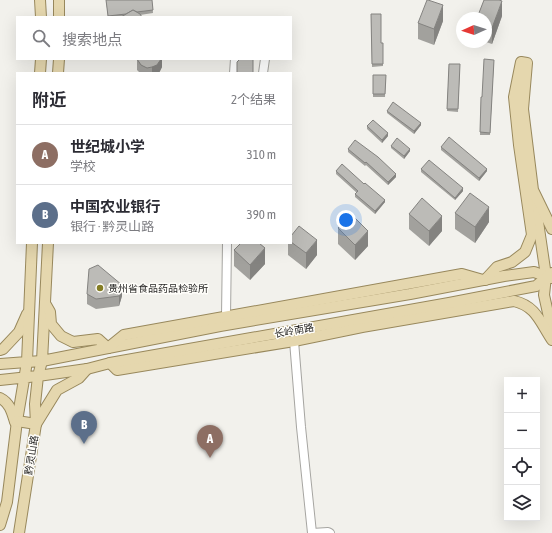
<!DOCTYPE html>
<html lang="zh">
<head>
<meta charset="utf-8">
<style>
	body { margin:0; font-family:"Asap Condensed","Noto Sans SC",sans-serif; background:#f7f7f7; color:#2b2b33 }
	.controls { position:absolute; right:12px; bottom:12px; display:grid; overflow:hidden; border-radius:0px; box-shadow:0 4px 16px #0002 }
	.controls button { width:36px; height:36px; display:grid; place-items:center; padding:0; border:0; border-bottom:1px solid #e1e1e2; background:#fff; color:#2b2b33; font:20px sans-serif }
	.compass { position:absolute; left:456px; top:12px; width:36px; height:36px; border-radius:50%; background:#fff; box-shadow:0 4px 16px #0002; rotate:267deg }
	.you { position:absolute; left:346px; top:220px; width:14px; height:14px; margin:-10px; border:3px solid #fff; border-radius:50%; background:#1a73e8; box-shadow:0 0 0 6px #1a73e833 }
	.badge { display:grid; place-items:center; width:26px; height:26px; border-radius:50%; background:#847d24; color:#fff; font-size:13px; font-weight:700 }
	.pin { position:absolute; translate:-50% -33px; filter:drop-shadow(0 1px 2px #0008) }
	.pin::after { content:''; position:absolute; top:21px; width:14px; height:12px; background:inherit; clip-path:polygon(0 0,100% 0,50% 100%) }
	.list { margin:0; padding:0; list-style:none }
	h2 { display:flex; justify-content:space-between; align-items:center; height:52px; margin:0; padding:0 16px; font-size:17px }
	h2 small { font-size:13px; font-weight:400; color:#7c7c81 }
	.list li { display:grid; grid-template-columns:26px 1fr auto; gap:12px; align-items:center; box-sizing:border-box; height:60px; padding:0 16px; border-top:1px solid #e1e1e2 }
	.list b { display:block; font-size:15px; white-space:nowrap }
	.list p { margin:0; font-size:13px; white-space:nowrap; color:#7c7c81 }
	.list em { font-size:13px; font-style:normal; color:#7c7c81 }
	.icon { flex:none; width:22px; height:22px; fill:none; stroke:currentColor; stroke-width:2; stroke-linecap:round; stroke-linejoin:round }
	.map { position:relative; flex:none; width:552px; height:533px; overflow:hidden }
	.search { position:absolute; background:#fff; box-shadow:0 4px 16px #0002; left:16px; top:16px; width:276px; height:44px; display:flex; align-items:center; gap:10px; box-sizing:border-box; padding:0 14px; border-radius:0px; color:#7c7c81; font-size:15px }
	.panel { position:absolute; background:#fff; box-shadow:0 4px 16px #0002; left:16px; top:72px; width:276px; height:172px; border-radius:0px }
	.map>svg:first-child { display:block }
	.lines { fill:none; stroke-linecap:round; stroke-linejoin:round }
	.minor-casing { stroke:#a6a5a1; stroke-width:10 }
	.major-casing { stroke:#98885c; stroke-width:12 }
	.minor { stroke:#fff; stroke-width:8 }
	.major { stroke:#e5d7ae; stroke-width:10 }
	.wall { fill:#a2a19d }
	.shaded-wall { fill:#848380 }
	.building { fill:#bcbbb7; stroke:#848380 }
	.poi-dot { fill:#847d24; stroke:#fffefa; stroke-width:1.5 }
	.labels { text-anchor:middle; stroke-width:3; stroke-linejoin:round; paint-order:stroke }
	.poi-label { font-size:10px; fill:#292827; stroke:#fffefa; text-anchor:start }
	.street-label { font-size:10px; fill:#292827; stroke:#fffefa }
</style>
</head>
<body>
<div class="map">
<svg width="552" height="533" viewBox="0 0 552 533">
	<rect width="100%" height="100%" fill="#f2f1ec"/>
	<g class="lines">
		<defs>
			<g id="minor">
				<polyline points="234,73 235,59"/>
				<polyline points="263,73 265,59"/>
				<polyline points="226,317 227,243"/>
				<polyline points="294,341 301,427 312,533"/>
				<polyline points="312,533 328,532 330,533"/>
			</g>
			<g id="major">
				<polyline points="40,0 41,17"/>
				<polyline points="59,0 59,17"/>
				<polyline points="40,73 41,59"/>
				<polyline points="58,73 59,59"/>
				<polyline points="535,201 546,276 544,295 552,331"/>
				<polyline points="48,243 42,361 220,326 410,294 504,276 534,272 551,278"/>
				<polyline points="485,280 497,267 512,262 525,252 532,235 519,145 514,97 521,62 527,63 523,109 533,190 552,229"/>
				<polyline points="46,305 50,312 51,324 61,336 73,342 98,339 108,348"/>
				<polyline points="108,348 124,335 462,274 483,280"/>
				<polyline points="0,350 3,349 19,332 27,314"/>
				<path d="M110,363L117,370L294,341L362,327L514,301C536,306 540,322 552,340"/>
				<polyline points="0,364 27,362 32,243"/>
				<polyline points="0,380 38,376 42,361 27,362 17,421 7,502 0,525"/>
				<path d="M0,398C10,403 12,412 15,422"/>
				<polyline points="17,421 36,424"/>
				<polyline points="36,424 57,390 79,378 87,369"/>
				<polyline points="19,533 36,424 35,404 38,376 87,369 110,363 449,303 536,286 552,273"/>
			</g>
		</defs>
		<use href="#minor" class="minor-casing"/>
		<use href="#major" class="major-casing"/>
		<use href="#minor" class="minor"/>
		<use href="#major" class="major"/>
	</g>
	<g class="wall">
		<polygon points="106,0 152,0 153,13 140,15 142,17 108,17"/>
		<polygon points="371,14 381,43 383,43 383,66 372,67"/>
		<polygon points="502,16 492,44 486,42 486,18"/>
		<polygon points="443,21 434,45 418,39 418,23"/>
		<polygon points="137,59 162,59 162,67 159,73 140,73 137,70"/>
		<polygon points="494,60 490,135 480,135 481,97 482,97"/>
		<polygon points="449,64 460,64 458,112 447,111"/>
		<polygon points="373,75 386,75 385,97 373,97"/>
		<polygon points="387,111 421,125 414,134 387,113"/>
		<polygon points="367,126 388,136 382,143 367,129"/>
		<polygon points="391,146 410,151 404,159 391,148"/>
		<polygon points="441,147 487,171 479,181 441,150"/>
		<polygon points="348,149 396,177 388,185 366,165 365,166 348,152"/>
		<polygon points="421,169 463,191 455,200 421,172"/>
		<polygon points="336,171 385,202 375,214 355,197 355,194 357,193 336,174"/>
		<polygon points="455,213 489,222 475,243 455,229"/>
		<polygon points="409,214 442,231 429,246 409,229"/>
		<polygon points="338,228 368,246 355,260 338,244"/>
		<polygon points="291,236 317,255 306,269 288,255 288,243 291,243"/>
		<polygon points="234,250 265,264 250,280 234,266"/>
		<polygon points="87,294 122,296 119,306 96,309 87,304"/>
	</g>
	<g class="shaded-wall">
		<polygon points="502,1 502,16 492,44 492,28"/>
		<polygon points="443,5 443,21 434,45 434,29"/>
		<polygon points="161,59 162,59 162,67 159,73 152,73 152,67"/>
		<polygon points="421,123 421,125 414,134 414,131"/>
		<polygon points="388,133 388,136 382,143 382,140"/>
		<polygon points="410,149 410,151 404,159 404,156"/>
		<polygon points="487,169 487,171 479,181 479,178"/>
		<polygon points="396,174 396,177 388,185 388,182"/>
		<polygon points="463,188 463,191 455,200 455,198"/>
		<polygon points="385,200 385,202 375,214 375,211"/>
		<polygon points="489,207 489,222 475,243 475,227"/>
		<polygon points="442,216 442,231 429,246 429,231"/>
		<polygon points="368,231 368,246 355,260 355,245"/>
		<polygon points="317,240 317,255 306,269 306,253"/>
		<polygon points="265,248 265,264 250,280 250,265"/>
		<polygon points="122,285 122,296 119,306 119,296"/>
	</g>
	<g class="building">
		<polygon points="106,0 152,0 153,10 137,12 133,10 126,14 108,16"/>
		<polygon points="427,0 428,0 443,5 434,29 418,23"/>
		<polygon points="484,0 499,0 502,1 492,28 486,26 486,18 477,18"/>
		<polygon points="133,10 140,14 142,17 121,17"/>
		<polygon points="371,14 381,14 381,43 383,43 383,64 372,64"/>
		<polygon points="137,59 161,59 157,65 152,67 147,68 141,65"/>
		<polygon points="239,59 253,59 253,73 237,73 237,62 239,60"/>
		<polygon points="484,59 494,60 490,133 480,132 481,97 482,97"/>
		<polygon points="449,64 460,64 458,109 447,109"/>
		<polygon points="373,75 386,75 385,94 373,94"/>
		<polygon points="393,102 421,123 414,131 387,111"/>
		<polygon points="373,120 388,133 382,140 367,126"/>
		<polygon points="449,137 487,169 479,178 441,147"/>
		<polygon points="397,138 410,149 404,156 391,146"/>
		<polygon points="355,140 378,157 396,174 388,182 366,162 365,163 348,149"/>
		<polygon points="429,160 463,188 455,198 421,169"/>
		<polygon points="342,164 364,184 365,183 385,200 375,211 355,194 358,191 336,171"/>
		<polygon points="470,193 489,207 475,227 455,213"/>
		<polygon points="422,198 442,216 429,231 409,214"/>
		<polygon points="351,214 368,231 355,245 338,228"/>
		<polygon points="299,226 317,240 306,253 291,242 291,236"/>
		<polygon points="241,243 259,243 265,248 250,265 234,250"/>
		<polygon points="98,265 122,285 119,296 96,299 87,294 89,269"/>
	</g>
	<circle class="poi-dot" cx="100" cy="288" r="4"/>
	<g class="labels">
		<g class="poi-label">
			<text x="108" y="292">贵州省食品药品检验所</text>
		</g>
		<g class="street-label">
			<text transform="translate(294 330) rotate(-10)" y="4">长岭南路</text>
			<text transform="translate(31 455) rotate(-81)" y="4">黔灵山路</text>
		</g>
	</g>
</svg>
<div class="controls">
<button>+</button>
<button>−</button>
<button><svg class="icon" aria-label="locate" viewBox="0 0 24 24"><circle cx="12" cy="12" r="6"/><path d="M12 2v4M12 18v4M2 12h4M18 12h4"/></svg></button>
<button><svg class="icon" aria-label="layers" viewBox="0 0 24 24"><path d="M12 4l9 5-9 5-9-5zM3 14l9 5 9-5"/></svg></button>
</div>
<svg class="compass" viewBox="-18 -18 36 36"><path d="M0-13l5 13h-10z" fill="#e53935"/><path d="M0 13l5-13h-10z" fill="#7c7c81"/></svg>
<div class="you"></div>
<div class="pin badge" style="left:210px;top:458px;background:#8d6e63">A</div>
<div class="pin badge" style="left:84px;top:444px;background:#5c6f8a">B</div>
<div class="search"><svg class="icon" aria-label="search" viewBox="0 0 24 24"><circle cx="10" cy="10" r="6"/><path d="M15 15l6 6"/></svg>搜索地点</div>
<section class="panel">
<h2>附近<small>2个结果</small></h2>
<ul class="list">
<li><span class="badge" style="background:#8d6e63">A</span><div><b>世纪城小学</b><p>学校</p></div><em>310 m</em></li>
<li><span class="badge" style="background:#5c6f8a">B</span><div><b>中国农业银行</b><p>银行 · 黔灵山路</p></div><em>390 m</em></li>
</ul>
</section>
</div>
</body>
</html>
